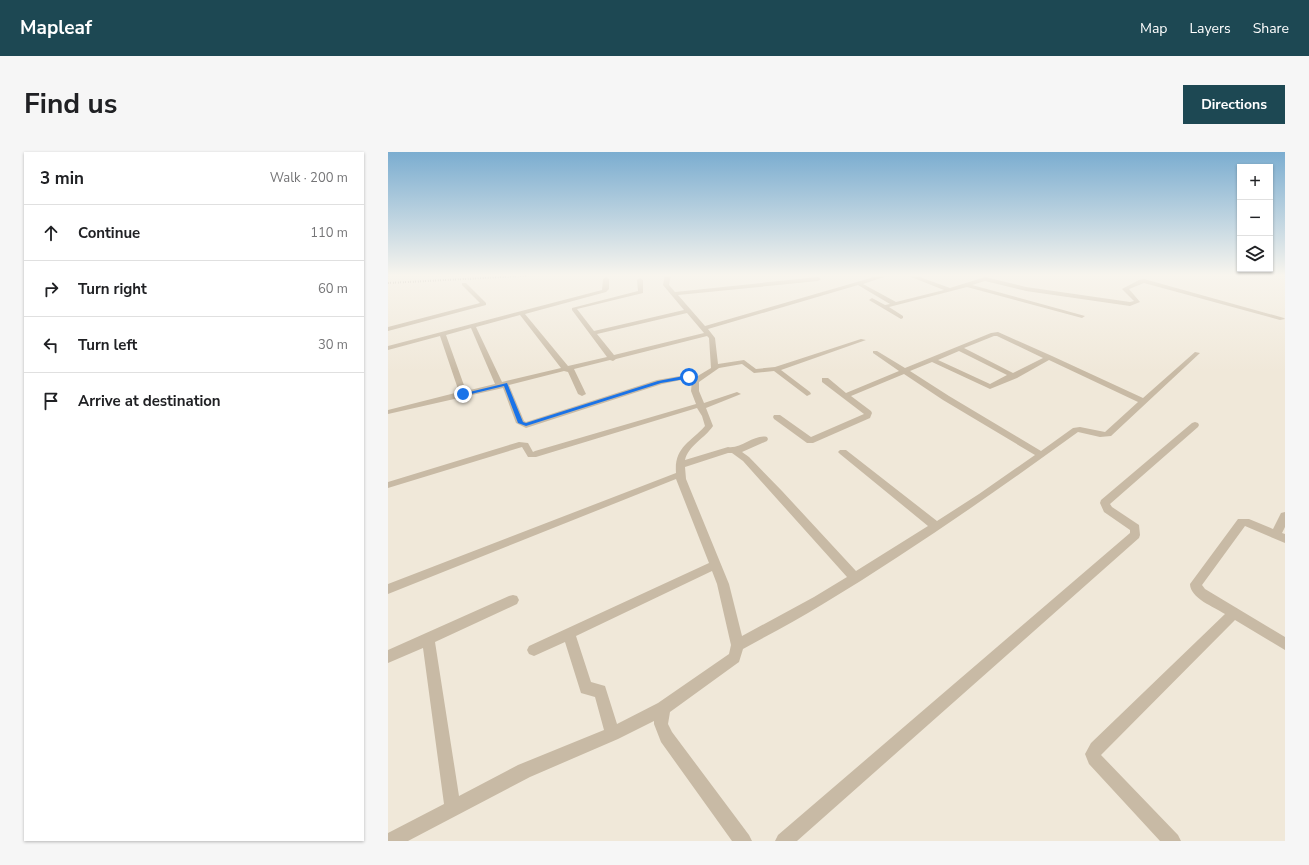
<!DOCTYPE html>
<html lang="en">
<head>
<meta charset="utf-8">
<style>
	body { margin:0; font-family:"Nunito Sans",sans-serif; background:#f6f6f6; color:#202124 }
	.controls { position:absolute; right:12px; top:12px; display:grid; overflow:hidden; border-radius:0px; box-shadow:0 1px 3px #0004 }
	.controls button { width:36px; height:36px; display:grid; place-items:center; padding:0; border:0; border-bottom:1px solid #e0e0e0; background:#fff; color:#202124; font:20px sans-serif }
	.stop { position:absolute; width:12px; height:12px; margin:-9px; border:3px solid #1a73e8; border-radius:50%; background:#fff }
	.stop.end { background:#1a73e8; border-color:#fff; box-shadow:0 1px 4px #0008 }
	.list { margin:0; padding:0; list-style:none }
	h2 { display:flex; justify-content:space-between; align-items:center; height:52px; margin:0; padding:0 16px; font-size:17px }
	h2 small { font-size:13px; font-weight:400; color:#757577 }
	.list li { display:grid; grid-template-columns:26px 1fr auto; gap:12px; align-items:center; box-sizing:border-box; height:56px; padding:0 16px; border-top:1px solid #e0e0e0 }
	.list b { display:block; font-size:15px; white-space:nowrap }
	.list em { font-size:13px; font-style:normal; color:#757577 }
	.icon { flex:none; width:22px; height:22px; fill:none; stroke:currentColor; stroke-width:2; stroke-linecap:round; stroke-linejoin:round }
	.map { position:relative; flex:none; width:897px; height:689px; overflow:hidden; border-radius:0px }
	header { display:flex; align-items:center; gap:24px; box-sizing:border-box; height:56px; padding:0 20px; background:#1d4853; color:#fff }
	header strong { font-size:19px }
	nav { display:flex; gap:22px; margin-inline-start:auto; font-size:14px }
	.intro { display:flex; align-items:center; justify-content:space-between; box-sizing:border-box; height:96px; padding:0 24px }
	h1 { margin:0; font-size:28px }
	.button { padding:10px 18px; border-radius:0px; background:#1d4853; color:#fff; font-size:14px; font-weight:700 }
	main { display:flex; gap:24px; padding:0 24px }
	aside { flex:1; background:#fff; border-radius:0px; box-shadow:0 1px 3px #0004 }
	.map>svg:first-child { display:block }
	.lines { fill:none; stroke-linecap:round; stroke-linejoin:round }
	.minor { fill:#c8baa5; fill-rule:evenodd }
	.rail { stroke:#342c26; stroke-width:2; stroke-dasharray:0.5 2; stroke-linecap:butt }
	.route { fill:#1a73e8 }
</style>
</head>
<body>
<header>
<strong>Mapleaf</strong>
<nav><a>Map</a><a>Layers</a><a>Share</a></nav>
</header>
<div class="intro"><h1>Find us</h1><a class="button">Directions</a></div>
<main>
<aside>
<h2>3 min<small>Walk · 200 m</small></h2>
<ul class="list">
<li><svg class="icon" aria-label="ahead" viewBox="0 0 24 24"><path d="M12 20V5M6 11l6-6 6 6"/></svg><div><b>Continue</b></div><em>110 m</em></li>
<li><svg class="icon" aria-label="right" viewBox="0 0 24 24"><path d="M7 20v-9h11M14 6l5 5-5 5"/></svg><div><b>Turn right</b></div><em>60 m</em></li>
<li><svg class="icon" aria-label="left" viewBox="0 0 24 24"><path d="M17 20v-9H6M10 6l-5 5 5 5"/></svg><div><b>Turn left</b></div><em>30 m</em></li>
<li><svg class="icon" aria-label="arrive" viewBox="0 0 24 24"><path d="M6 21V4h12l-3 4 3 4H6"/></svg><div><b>Arrive at destination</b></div></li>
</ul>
</aside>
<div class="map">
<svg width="897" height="689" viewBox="0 0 897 689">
	<rect width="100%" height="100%" fill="#f0e8d9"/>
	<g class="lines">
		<g class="minor">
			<path d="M277,123H283L281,133L287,140L430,125L433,127L430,129L290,143L317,174L493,123H502L475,132L508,150L556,138L518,123H526L562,136L597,125L638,135L742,150L746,149L734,137L751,128L756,127L896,166L897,167L892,168L756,131L741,137L752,150L742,154L638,139L597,129L584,133L697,164L694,166L579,135L501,155L515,164V166L513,167L481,148L484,146L497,153L502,152L470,133L320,177L327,186L330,212L356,208L368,217L387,215L473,187L478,188L393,218L422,240L423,242L419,244L386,219L366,221L354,212L331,216L311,230V239L316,251L349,240L353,242L318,256L325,274C317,286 300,294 297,308L340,295C354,297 366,282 379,285L380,287L379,289L354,300L361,305L394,339L468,419L540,374L452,302L450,300L452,298H458L549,369L591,342L647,303L555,248L516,222L463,244L483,259L484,261L482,266L425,291H419L386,267L385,265L386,263H392L423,285L476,262L434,230V226H440L458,241L511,219L485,201V199H489L517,216L603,181L610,180L664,204L755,246L807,200L812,201L723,284L712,285L690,280C607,340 523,399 435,452C409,468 382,482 355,497L351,510L282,560L280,572L284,580L361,683L364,689H344L273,590L266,572V569L230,587L142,625L20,689H0V681L56,652L35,496L0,511V498L121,444L125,443L129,444L131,448L129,452L47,490L71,644L130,613L216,578L207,545L193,541L177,490L146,504L141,502L139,498L141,494L321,411L288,327L0,442V432L288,321C286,295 302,291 317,274L314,264L309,256L148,305H140L134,295L0,336V330L131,290L140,291L145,300L147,299L308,252L303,239L304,229L298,227L274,232L138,276L128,271L115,236L0,262V258L71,240L52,184L0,198V194L214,138L215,127L218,125L221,127V137L218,140L137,162L180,214L219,205L184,158V156L250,139L249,128L252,126L255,128V141L189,157L206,179L296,158L275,133ZM299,161L316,181L226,203L209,182ZM132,163L173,216L114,230L88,175ZM83,176L107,232L78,239L58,183ZM319,184L321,186L323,216L308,225L298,223L269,228L138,270L136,269L121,233L176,219L180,220L190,242L194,244L198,242L186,217L222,208L225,209L228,207ZM606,184H609L655,206L625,221L576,196ZM571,199L619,223L602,232L550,208ZM661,208L750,250L717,280L692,275L685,276L653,299L561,244L522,219L544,210L602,237L629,226ZM340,301H344L355,309L459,425L426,445L354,484L341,432L298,327L297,315ZM324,419L329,432L343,493L341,502L270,551L229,572L217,534L203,530L188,484Z"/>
			<polygon points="74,131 78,131 98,151 98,153 0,179 0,175 92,151 74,133"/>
			<polygon points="807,270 810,271 811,273 810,275 722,352 724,355 751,373 752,383 751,386 409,689 387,689 390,683 742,381 742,378 716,360 712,351 713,348 804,271"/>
			<path d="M897,360V375L894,381L897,382V391L857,374L814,433L817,437L897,485V498L847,468L713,603L790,683L793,689H772L701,612L697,602L703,591L837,462C826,455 802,446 802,432L850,367H861L885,377L893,361Z"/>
		</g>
		<polyline class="rail" points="0,131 152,123"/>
	</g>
	<linearGradient id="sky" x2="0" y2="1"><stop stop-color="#7badd0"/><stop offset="0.56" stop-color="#f8f5ee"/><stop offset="1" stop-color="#f8f5ee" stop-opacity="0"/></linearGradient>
	<rect width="897" height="220" fill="url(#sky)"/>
	<polygon class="route" points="301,223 303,226 273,231 138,274 130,271 116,234 75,244 73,242 119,231 135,270 138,271 270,229"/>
</svg>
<div class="controls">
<button>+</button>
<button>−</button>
<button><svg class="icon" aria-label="layers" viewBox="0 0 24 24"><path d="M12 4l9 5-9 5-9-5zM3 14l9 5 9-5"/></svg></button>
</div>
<div class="stop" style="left:301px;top:225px"></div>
<div class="stop end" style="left:75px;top:242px"></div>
</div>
</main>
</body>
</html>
